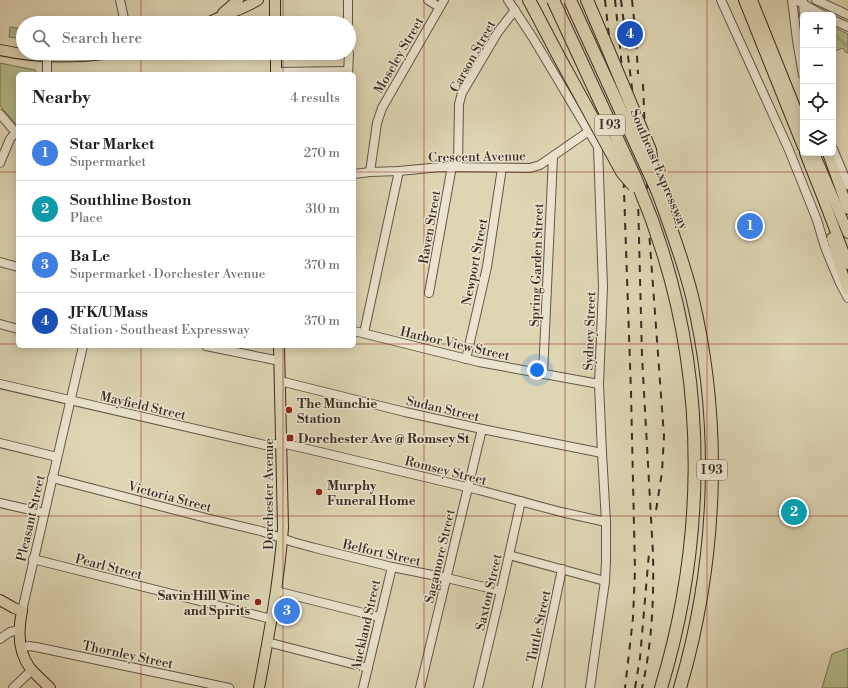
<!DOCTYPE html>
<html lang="en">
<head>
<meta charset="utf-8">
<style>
	body { margin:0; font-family:"Libre Bodoni",serif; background:#f2f2f2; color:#222 }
	.controls { position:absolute; right:12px; top:12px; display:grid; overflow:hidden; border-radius:6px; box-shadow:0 2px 10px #0003 }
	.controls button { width:36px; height:36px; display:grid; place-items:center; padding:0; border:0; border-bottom:1px solid #e0e0e0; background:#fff; color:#222; font:20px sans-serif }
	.you { position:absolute; left:537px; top:370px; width:14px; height:14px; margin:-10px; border:3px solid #fff; border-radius:50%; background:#1a73e8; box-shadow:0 0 0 6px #1a73e833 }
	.badge { display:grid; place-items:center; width:26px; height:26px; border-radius:50%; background:#7c3aed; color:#fff; font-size:13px; font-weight:700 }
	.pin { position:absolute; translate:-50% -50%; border:2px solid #fff; box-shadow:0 1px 4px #0006 }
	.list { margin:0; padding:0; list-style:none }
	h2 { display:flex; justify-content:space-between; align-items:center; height:52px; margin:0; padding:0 16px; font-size:17px }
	h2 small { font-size:13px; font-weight:400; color:#767676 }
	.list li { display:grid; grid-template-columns:26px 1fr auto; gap:12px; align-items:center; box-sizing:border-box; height:56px; padding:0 16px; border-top:1px solid #e0e0e0 }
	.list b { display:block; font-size:15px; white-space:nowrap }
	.list p { margin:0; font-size:13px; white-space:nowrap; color:#767676 }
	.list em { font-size:13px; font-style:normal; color:#767676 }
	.icon { flex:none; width:22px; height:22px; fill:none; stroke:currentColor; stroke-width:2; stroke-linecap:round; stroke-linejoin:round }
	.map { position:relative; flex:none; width:848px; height:688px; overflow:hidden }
	.search { position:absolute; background:#fff; box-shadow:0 2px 10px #0003; left:16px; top:16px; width:340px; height:44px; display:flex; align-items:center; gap:10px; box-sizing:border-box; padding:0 14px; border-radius:22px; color:#767676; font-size:15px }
	.panel { position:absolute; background:#fff; box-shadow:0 2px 10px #0003; left:16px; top:72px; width:340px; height:276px; border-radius:6px }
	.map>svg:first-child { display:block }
	.green { fill:#b3bd8c; stroke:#767458 }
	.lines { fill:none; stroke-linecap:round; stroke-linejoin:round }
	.minor-casing { stroke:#635647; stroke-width:10 }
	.major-casing { stroke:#3a2c23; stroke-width:12 }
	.highway-casing { stroke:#3a2c23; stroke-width:14 }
	.minor { stroke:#eae4ce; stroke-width:8 }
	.major { stroke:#ded5b3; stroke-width:10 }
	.highway { stroke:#ded5b3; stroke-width:12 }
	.rail { stroke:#3a2c23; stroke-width:2; stroke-dasharray:7 7; stroke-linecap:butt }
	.highway-bridge-casing { stroke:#3a2c23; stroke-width:14; stroke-linecap:butt }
	.highway-bridge { stroke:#ded5b3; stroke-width:12 }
	.grid { fill:none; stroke:#8f2418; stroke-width:1; stroke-opacity:0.55 }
	.poi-dot { fill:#8f2418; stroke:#eae4ce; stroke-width:1.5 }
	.labels { text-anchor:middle; stroke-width:3; stroke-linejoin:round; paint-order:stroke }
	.shield { fill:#eae4ce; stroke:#6f6356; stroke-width:1 }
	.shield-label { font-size:12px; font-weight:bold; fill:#3a2c23 }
	.street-label { font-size:13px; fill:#3a2c23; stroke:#eae4ce }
	.poi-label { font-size:13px; font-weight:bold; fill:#3a2c23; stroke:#eae4ce; text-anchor:start }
</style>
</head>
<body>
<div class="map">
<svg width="848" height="688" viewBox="0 0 848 688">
	<rect width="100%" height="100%" fill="#ded5b3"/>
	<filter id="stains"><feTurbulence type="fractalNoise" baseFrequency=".005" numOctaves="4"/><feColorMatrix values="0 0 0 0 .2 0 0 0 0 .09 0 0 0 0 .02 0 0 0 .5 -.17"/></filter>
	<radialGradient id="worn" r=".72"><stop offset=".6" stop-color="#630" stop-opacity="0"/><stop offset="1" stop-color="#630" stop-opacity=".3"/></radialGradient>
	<g class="green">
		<polygon points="10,27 23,29 23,39 9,37"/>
		<polygon points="833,27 848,34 848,46 833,32"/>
		<polygon points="833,34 848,48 848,52 846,53 843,48 833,52"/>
		<polygon points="0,63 35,70 38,74 18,74 18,126 0,106"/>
		<polygon points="848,648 848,688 822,688 832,654"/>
	</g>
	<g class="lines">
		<defs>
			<g id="minor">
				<polyline points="120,0 125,23"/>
				<polyline points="348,0 348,23"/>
				<polyline points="428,0 439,7"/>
				<polyline points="508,0 533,38 598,147 603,287 599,384 602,453 606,522 606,561 605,581 590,688"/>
				<polyline points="721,0 789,150 817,220 825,247 831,262 840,283 848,298"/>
				<polyline points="792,0 797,40 803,75"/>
				<polyline points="796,0 823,15"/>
				<polyline points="803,0 804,15"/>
				<polyline points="816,0 848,15"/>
				<polyline points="833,20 848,27"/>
				<polyline points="802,52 803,38"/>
				<polyline points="276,72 348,71"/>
				<polyline points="47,74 47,56"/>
				<polyline points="348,74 349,53"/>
				<polyline points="0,114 18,135"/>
				<polyline points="833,149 848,185"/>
				<polyline points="0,163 10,139 16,132"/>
				<polyline points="458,166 459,104 462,93 498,32 515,10"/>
				<polyline points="370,172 377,123 382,108 444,0"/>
				<polyline points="354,174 370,172 399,171 441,167 530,168 540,165 589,131"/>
				<polyline points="0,262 18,267"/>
				<polyline points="429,293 452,166"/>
				<polyline points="0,324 18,329"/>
				<polyline points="354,331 479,362 599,384"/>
				<polyline points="364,333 399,171"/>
				<polyline points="206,346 280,361"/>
				<polyline points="466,359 487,267 502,168"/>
				<polyline points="543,374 553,157"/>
				<polyline points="280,381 405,412 482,429 602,453"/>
				<polyline points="0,384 265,445 272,445 281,443 316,451 479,490 561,512 606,522"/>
				<polyline points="0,443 57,457"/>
				<polyline points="52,478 206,518 261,531 293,542 315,548 392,567 447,578 501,591"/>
				<polyline points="0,503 44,513"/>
				<polyline points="509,555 605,581"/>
				<polyline points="33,559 271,619"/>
				<polyline points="276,591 379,617"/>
				<polyline points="22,611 83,346"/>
				<polyline points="0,639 10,632 19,630"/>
				<polyline points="267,642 368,668"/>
				<polyline points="21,648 29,646 36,647 229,688"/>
				<polyline points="13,688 32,670"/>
				<polyline points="363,688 392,567"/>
				<polyline points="420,688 482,429"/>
				<polyline points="478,688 501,591 521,501"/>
				<polyline points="537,688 562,569"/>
			</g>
			<g id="major">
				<polyline points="275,0 275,23"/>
				<polyline points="744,0 803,147"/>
				<polyline points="752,0 803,127"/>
				<polyline points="223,13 238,0"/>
				<path d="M208,23C224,14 242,10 258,0"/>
				<path d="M0,50C36,58 75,58 111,53"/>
				<polyline points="276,53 276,74"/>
				<polyline points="805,153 824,201 848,264"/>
				<polyline points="814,153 848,233"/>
				<polyline points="828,153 848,209"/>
				<polyline points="832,238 837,257 848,290"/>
				<path d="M0,600L14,608L22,611C18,630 18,652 30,668C36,675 44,682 50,688"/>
				<path d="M259,688C269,635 279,582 283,528L279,346"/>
			</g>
			<g id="highway">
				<polyline points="529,0 537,15"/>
				<polyline points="587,0 607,47"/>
				<path d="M657,190C670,225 683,260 692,296C723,424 717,562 680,688"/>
				<path d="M661,688C704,547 707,394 663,253"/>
			</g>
		</defs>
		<use href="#minor" class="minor-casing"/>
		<use href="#major" class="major-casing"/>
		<use href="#highway" class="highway-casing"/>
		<use href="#minor" class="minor"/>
		<use href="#major" class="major"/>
		<use href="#highway" class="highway"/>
		<g class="rail">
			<polyline points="605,0 623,162 631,392 635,570 633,618 625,688"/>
			<polyline points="615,0 621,57 624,119"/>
			<path d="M621,0L636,120L642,356L653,554C654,599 652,644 642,688"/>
			<polyline points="632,0 636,38 638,74"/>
			<polyline points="643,84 649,231 664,436 662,472 655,517"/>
			<polyline points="635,688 640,658 649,553"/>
		</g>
		<defs>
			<g id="highway-bridge">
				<polyline points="553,0 635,177 652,220 663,253"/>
				<polyline points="570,0 657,190"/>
				<polyline points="537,15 558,55 622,172 634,186"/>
				<polyline points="607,47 650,150 653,171"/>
			</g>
		</defs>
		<use href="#highway-bridge" class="highway-bridge-casing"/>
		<use href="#highway-bridge" class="highway-bridge"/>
	</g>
	<path class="grid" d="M141,0V23M283,0V23M424,0V688M565,0V688M707,0V688M141,53V74M283,53V74M0,172H18M354,172H848M0,344H18M354,344H848M141,346V688M283,346V688M0,516H848"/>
	<g class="poi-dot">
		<circle cx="289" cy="410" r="4"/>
		<rect x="286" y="434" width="8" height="8" rx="2"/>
		<circle cx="319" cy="492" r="4"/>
		<circle cx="258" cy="602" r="4"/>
	</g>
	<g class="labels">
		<g class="shield">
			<rect x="595" y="115" width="30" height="20" rx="3"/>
			<rect x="697" y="460" width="30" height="20" rx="3"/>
		</g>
		<g class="shield-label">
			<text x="610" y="129">I 93</text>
			<text x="712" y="474">I 93</text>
		</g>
		<g class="street-label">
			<text transform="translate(398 55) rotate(-60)" y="5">Moseley Street</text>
			<text transform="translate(472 56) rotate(-61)" y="5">Carson Street</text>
			<text transform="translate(477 156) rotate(-1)" y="5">Crescent Avenue</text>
			<text transform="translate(660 169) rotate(67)" y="5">Southeast Expressway</text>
			<text transform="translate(429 227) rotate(-80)" y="5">Raven Street</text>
			<text transform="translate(474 262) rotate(-79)" y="5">Newport Street</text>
			<text transform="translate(536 265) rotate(-88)" y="5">Spring Garden Street</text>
			<text transform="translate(589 331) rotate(-88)" y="5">Sydney Street</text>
			<text transform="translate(455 343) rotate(13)" y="5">Harbor View Street</text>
			<text transform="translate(143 405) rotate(13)" y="5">Mayfield Street</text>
			<text transform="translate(443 408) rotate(13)" y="5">Sudan Street</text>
			<text transform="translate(446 470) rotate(14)" y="5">Romsey Street</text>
			<text transform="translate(268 494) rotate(-90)" y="5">Dorchester Avenue</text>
			<text transform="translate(170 496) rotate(15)" y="5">Victoria Street</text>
			<text transform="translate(30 518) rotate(-77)" y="5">Pleasant Street</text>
			<text transform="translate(382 552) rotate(13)" y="5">Belfort Street</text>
			<text transform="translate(439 556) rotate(-77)" y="5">Sagamore Street</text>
			<text transform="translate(109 566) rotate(14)" y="5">Pearl Street</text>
			<text transform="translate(488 592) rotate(-77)" y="5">Saxton Street</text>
			<text transform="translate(365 625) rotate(-77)" y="5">Auckland Street</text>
			<text transform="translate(538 626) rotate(-78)" y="5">Tuttle Street</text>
			<text transform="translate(128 654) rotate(12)" y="5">Thornley Street</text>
		</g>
		<g class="poi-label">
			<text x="297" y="408">The Munchie<tspan x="297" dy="15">Station</tspan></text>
			<text x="298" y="443">Dorchester Ave @ Romsey St</text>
			<text x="327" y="490">Murphy<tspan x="327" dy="15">Funeral Home</tspan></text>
			<text x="250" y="600" text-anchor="end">Savin Hill Wine<tspan x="250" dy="15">and Spirits</tspan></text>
		</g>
	</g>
	<rect width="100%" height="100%" filter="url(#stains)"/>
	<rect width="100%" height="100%" fill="url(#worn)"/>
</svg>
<div class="controls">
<button>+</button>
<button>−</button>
<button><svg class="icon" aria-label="locate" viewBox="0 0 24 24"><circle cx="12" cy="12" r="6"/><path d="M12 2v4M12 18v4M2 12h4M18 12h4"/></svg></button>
<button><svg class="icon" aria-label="layers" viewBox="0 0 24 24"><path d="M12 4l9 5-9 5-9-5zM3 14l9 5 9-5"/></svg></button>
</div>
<div class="you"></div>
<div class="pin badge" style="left:750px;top:226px;background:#3f7fe0">1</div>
<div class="pin badge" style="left:794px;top:512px;background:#0f9aa8">2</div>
<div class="pin badge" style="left:287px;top:611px;background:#3f7fe0">3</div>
<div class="pin badge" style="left:630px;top:34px;background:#1a4fb4">4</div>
<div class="search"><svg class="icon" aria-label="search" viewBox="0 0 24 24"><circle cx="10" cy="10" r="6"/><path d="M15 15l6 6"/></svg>Search here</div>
<section class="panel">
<h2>Nearby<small>4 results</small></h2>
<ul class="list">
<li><span class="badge" style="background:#3f7fe0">1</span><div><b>Star Market</b><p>Supermarket</p></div><em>270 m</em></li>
<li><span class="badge" style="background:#0f9aa8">2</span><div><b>Southline Boston</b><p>Place</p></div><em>310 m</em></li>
<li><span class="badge" style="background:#3f7fe0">3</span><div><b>Ba Le</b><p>Supermarket · Dorchester Avenue</p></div><em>370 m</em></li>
<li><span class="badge" style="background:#1a4fb4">4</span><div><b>JFK/UMass</b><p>Station · Southeast Expressway</p></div><em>370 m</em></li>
</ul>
</section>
</div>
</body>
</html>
